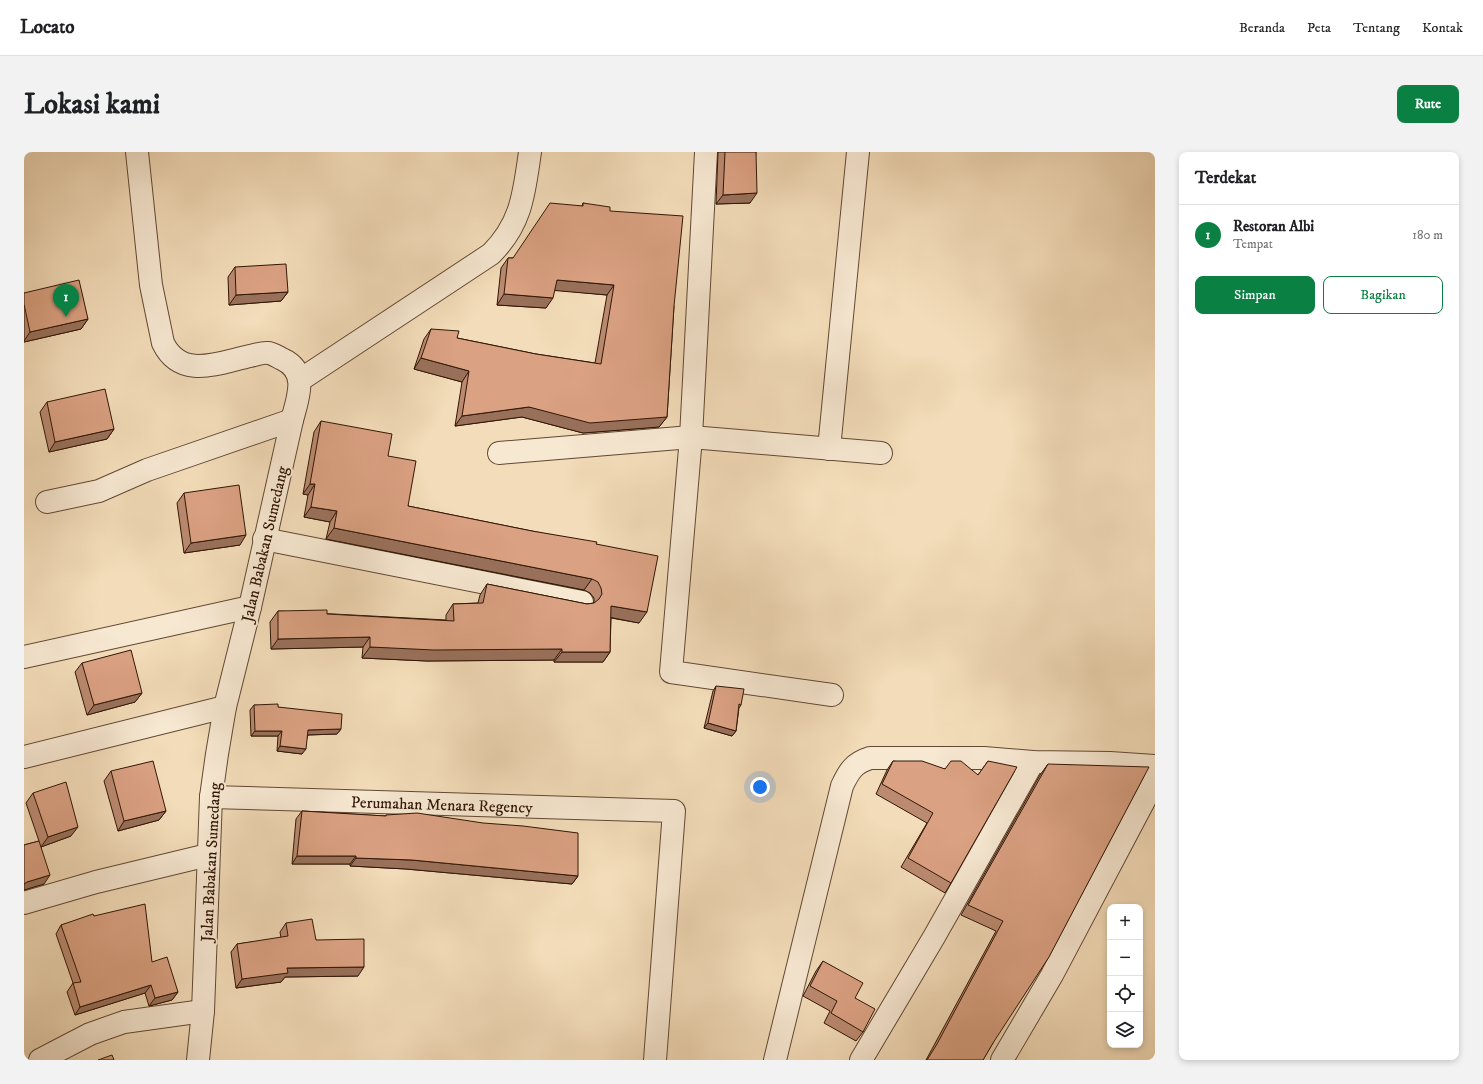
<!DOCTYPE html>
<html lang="id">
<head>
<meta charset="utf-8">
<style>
	body { margin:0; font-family:"IM FELL DW Pica",serif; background:#f2f2f2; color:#202124 }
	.controls { position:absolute; right:12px; bottom:12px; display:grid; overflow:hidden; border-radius:8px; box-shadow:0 2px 6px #0003 }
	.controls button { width:36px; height:36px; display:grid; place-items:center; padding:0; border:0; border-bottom:1px solid #e0e0e0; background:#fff; color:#202124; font:20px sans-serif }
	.you { position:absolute; left:736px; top:635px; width:14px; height:14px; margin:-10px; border:3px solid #fff; border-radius:50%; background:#1a73e8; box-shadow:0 0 0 6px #1a73e833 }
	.badge { display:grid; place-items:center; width:26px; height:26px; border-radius:50%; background:#0b8043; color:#fff; font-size:13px; font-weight:700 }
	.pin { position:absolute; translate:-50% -33px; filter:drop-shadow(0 1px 2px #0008) }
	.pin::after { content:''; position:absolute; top:21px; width:14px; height:12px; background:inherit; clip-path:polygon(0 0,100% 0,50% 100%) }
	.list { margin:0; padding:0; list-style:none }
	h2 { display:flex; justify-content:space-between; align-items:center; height:52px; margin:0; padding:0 16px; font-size:17px }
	h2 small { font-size:13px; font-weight:400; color:#757577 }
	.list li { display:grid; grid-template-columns:26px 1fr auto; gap:12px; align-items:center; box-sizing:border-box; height:60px; padding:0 16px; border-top:1px solid #e0e0e0 }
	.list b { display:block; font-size:15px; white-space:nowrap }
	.list p { margin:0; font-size:13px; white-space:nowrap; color:#757577 }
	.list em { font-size:13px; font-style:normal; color:#757577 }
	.actions { display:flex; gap:8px; padding:12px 16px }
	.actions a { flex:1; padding:9px 0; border:1px solid #0b8043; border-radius:8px; text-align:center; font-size:14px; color:#0b8043 }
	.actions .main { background:#0b8043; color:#fff }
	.icon { flex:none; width:22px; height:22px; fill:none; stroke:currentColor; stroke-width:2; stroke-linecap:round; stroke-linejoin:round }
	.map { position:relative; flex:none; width:1131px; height:908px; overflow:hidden; border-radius:8px }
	header { display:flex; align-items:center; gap:24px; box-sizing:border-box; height:56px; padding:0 20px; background:#fff; border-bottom:1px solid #e0e0e0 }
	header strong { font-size:19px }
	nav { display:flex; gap:22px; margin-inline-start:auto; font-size:14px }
	.intro { display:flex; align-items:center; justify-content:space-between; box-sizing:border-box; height:96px; padding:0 24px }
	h1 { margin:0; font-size:28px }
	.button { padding:10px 18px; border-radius:8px; background:#0b8043; color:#fff; font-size:14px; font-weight:700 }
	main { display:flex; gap:24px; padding:0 24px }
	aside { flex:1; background:#fff; border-radius:8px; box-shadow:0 2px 6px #0003 }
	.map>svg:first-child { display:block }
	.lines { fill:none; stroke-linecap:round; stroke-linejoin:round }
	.minor-casing { stroke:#624833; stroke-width:24 }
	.minor { stroke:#f7e8d2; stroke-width:22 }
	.wall { fill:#bb8a70; stroke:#311606 }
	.shaded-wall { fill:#99715b; stroke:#311606 }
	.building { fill:#daa182; stroke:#311606 }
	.labels { text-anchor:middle; stroke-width:4; stroke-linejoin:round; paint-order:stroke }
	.street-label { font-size:16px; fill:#311606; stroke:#f7e8d2 }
</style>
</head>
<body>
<header>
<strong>Locato</strong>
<nav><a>Beranda</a><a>Peta</a><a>Tentang</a><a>Kontak</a></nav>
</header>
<div class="intro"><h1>Lokasi kami</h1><a class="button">Rute</a></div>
<main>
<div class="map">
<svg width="1131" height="908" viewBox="0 0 1131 908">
	<rect width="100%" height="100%" fill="#f3dcb9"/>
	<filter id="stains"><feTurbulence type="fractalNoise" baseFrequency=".005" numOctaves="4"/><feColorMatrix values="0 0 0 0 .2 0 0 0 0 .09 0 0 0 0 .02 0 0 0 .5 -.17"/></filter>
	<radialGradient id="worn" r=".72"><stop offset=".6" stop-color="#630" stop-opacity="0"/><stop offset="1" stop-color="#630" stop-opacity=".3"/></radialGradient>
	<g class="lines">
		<defs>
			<g id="minor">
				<path d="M113,0L127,133L139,191C157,228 194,211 226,204C231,203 239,200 244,201C248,201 254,205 258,207C285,219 274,246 268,268L226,455L201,555L193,602L187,645L179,859L174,908"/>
				<polyline points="682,0 667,285 647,520 808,543"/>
				<path d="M276,228L467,102C498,71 500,41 506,0"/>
				<polyline points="805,297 834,0"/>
				<polyline points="475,301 667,285 857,301"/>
				<polyline points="23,350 75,339 123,318 268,268"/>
				<polyline points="240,387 558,450"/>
				<polyline points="0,505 226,455"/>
				<polyline points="0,605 201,555"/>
				<path id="s1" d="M187,645L650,659L631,908"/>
				<polyline points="0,751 72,730 184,703"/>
				<polyline points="16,908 66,882 100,870 179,859"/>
				<path d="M751,908L818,634C825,619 830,611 846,606H960L1009,610L1086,611L1131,614"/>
				<polyline points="837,908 910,785 1009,610"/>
				<polyline points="978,908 1028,823 1131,628"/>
			</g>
		</defs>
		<use href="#minor" class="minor-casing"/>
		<use href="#minor" class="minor"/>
	</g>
	<g class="wall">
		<polygon points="694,0 732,0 726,51 692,52"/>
		<polygon points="559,51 586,59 650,154 643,265 635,275 559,281 498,265 431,274 438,230 390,217 400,187 407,177 433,186 512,202 571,211 583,143 531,138 522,156 473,153 477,116 484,106 489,106 558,54"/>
		<polygon points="211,115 264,140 257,149 205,153 204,125"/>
		<polygon points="0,141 64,167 57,177 0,190"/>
		<polygon points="23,250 90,277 83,287 25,300 16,260"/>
		<polygon points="297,269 364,304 384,354 572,392 615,471 587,466 586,500 579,510 530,510 530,508 403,509 338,506 339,495 247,497 246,470 254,459 422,468 422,463 429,452 454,451 456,443 463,432 563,452 570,451 570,446 566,441 560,438 302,387 306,370 280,365 284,343 279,342 290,280"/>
		<polygon points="160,341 216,393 160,401 153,351"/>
		<polygon points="58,511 118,541 111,550 63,563 51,520"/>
		<polygon points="692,534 717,553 715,556 712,579 708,584 680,576 689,539"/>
		<polygon points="230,553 254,555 317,577 313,582 284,583 278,602 253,599 254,584 227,584 226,558"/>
		<polygon points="869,609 921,617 954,623 964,609 927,731 921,741 877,715 903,671 852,642 863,618"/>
		<polygon points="1024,612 969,891 959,908 902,908 972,779 937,763 1016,623"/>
		<polygon points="87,619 142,659 135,668 94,679 80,629"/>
		<polygon points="9,641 47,684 17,695 20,732 0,738 0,693 15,689 2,651"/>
		<polygon points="278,659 361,664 362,663 554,724 548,732 382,717 326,714 326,712 268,712 272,667"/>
		<polygon points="70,764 128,810 154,840 148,848 125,854 121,841 51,863 43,840 49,831 32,782 37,773"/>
		<polygon points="262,771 292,788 334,824 261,825 257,830 212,836 207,800 213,792 257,786 256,780"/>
		<polygon points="799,809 831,846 839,880 832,889 800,871 806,859 779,844 792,819"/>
	</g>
	<g class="shaded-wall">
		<polygon points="733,41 726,51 692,52 699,43"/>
		<polygon points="533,128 590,133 583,143 525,138"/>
		<polygon points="264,140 257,149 205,153 212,143"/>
		<polygon points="480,142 529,146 522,156 473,153"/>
		<polygon points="64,167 57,177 0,190 0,189 6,180"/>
		<polygon points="397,206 445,219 438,230 390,217"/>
		<polygon points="505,255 643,265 635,275 559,281 498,265 431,274 438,264"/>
		<polygon points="90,277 83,287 25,300 31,290"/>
		<polygon points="286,332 291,332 284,343 279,342"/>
		<polygon points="287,355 313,359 306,370 280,365"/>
		<polygon points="310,376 568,427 560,438 302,387"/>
		<polygon points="222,383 216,393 160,401 167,391"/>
		<polygon points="587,454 623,460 615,471 579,464"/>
		<polygon points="346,485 339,495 247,497 254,487"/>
		<polygon points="346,495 538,497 530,508 403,509 338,506"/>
		<polygon points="538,500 586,500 579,510 530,510"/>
		<polygon points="118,541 111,550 63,563 70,553"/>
		<polygon points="684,571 712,579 708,584 680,576"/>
		<polygon points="317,577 313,582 281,583 284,578"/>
		<polygon points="231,579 258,579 254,584 227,584"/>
		<polygon points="256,594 282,597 278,602 253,599"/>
		<polygon points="142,659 135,668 94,679 100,669"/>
		<polygon points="54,675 47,684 17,695 24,685"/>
		<polygon points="273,704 332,704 326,712 268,712"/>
		<polygon points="332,706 388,708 554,724 548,732 382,717 326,714"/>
		<polygon points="26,723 20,732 0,738 0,732 3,730"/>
		<polygon points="340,815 334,824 261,825 257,830 212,836 218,827 263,816"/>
		<polygon points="127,833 121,841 51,863 56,855"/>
		<polygon points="154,840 148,848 125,854 131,846"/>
	</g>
	<g class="building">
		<polygon points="701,0 732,0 733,41 699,43"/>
		<polygon points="526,51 559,54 559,51 586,55 586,59 659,64 650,154 643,265 566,271 505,255 438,264 445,219 397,206 407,177 435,179 433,186 512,202 577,212 590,133 533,128 529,146 480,142 484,106 489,106"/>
		<polygon points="262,112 264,140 212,143 211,115"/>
		<polygon points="55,128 64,167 6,180 0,152 0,141"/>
		<polygon points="81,237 90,277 31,290 23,250"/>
		<polygon points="297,269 368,282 364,304 392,309 384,354 508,379 573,390 572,392 634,404 623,460 587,454 586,500 538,500 538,497 410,498 346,495 346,485 254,487 254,459 303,458 303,462 430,469 429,452 459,451 463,432 563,452 570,451 575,447 578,442 577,436 574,430 568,427 310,376 313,359 287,355 291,332 286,332"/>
		<polygon points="215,333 222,383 167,391 160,341"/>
		<polygon points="107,498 118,541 70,553 58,511"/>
		<polygon points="692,534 720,537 717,553 715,552 712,579 684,571"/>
		<polygon points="254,552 254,555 318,562 317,577 284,578 282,597 256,594 258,579 231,579 230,553"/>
		<polygon points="129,609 142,659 100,669 87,619"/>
		<polygon points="869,609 898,609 921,617 927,609 937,609 954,623 964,609 993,615 927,731 884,706 909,661 858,632"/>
		<polygon points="1024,612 1125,615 1025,805 969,891 959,908 903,908 913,892 979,769 944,753"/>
		<polygon points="42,630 54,675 24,685 9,641"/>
		<polygon points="278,659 362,664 362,663 393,661 459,671 499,674 554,681 554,724 388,708 332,706 332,704 273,704"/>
		<polygon points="15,689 26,723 3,730 0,732 0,693"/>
		<polygon points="121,752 128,810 143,805 154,840 131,846 127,833 56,855 49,831 57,830 37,773 69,762 70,764"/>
		<polygon points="288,767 292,788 340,787 340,815 263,816 264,821 218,827 213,792 264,784 262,771"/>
		<polygon points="799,809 839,831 831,846 851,857 839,880 807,861 813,849 786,834"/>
		<polygon points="88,903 90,908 74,908"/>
	</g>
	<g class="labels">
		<g class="street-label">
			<text transform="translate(240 392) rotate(-77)" y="6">Jalan Babakan Sumedang</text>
			<text dy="6" stroke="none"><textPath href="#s1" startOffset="231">Perumahan Menara Regency</textPath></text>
			<text transform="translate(186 710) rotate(-87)" y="6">Jalan Babakan Sumedang</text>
		</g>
	</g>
	<rect width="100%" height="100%" filter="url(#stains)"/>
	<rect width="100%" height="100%" fill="url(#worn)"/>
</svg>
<div class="controls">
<button>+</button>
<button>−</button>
<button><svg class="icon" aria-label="locate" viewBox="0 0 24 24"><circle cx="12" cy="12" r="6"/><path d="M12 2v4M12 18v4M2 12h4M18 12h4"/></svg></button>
<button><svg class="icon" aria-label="layers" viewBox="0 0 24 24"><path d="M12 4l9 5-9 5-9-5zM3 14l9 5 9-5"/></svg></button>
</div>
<div class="you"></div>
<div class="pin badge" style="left:42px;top:165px">1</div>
</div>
<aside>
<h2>Terdekat<small></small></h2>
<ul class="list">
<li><span class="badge">1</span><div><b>Restoran Albi</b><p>Tempat</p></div><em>180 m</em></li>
</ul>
<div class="actions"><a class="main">Simpan</a><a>Bagikan</a></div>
</aside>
</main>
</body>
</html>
